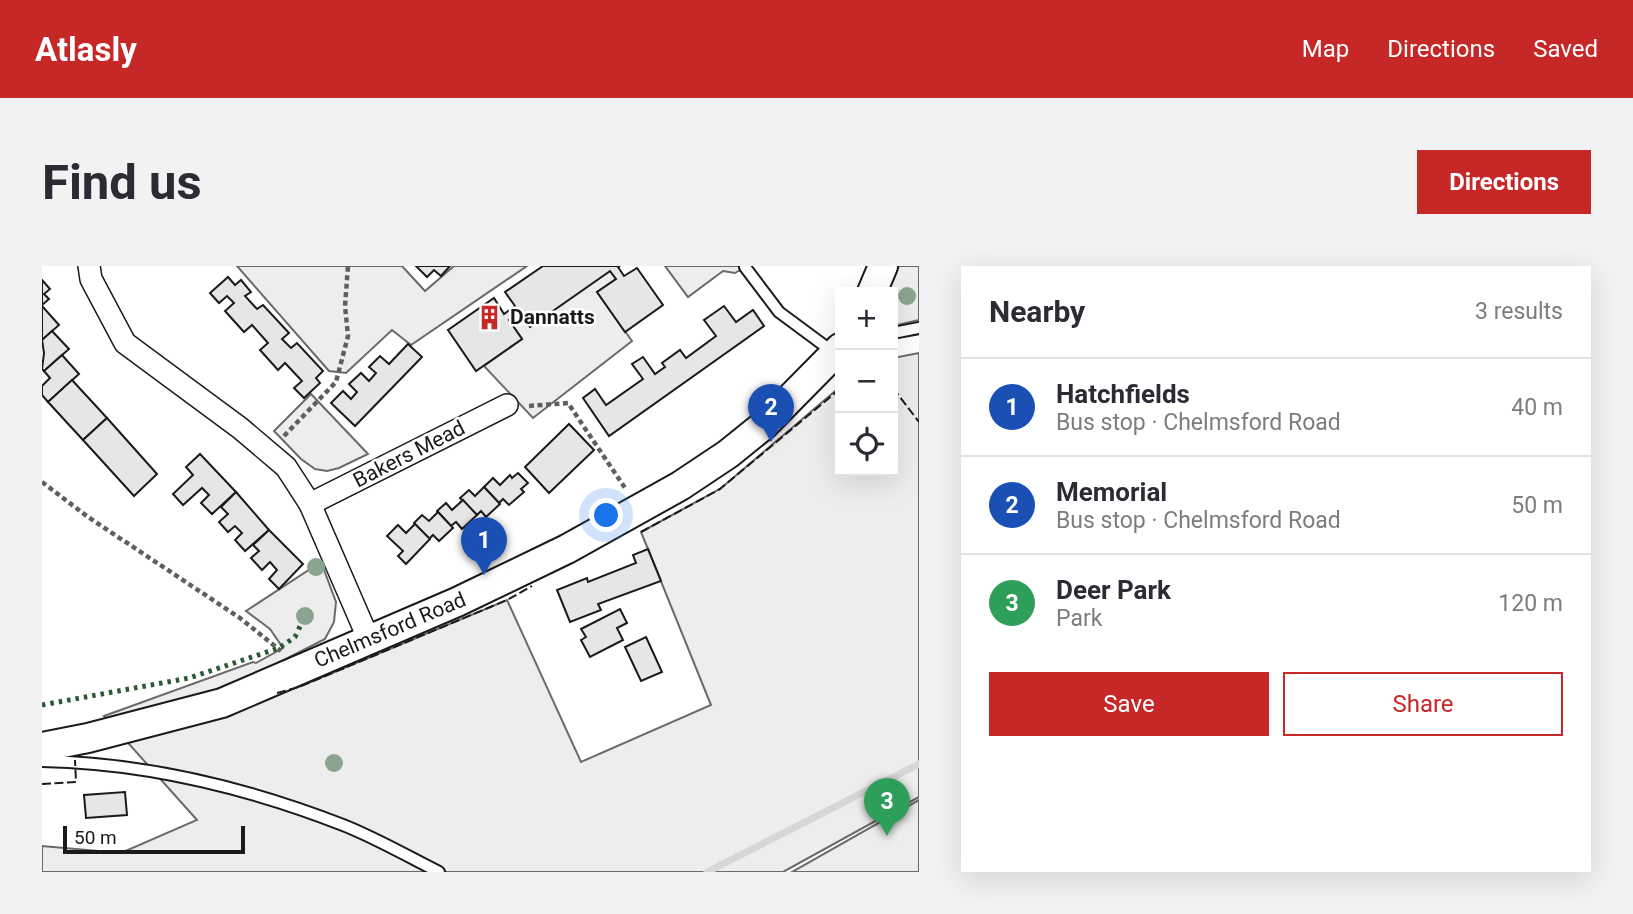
<!DOCTYPE html>
<html lang="en">
<head>
<meta charset="utf-8">
<style>
	body { margin:0; font-family:Roboto,sans-serif; background:#f2f2f3; color:#2b2b33 }
	.controls { position:absolute; right:21px; top:21px; display:grid; overflow:hidden; border-radius:0px; box-shadow:0 7px 28px #0002 }
	.controls button { width:63px; height:63px; display:grid; place-items:center; padding:0; border:0; border-bottom:2px solid #e1e1e2; background:#fff; color:#2b2b33; font:35px sans-serif }
	.scale { position:absolute; left:21px; bottom:18px; width:182px; box-sizing:border-box; padding-left:7px; border:4px solid #1a1a1a; border-top:0; font-size:19px; line-height:24px; white-space:nowrap; color:#1a1a1a; -webkit-text-stroke:5px #fff; paint-order:stroke }
	.you { position:absolute; left:565px; top:250px; width:24px; height:24px; margin:-18px; border:5px solid #fff; border-radius:50%; background:#1a73e8; box-shadow:0 0 0 10px #1a73e833 }
	.badge { display:grid; place-items:center; width:46px; height:46px; border-radius:50%; background:#c62828; color:#fff; font-size:23px; font-weight:700 }
	.pin { position:absolute; translate:-50% -58px; filter:drop-shadow(0 2px 4px #0008) }
	.pin::after { content:''; position:absolute; top:37px; width:24px; height:21px; background:inherit; clip-path:polygon(0 0,100% 0,50% 100%) }
	.list { margin:0; padding:0; list-style:none }
	h2 { display:flex; justify-content:space-between; align-items:center; height:91px; margin:0; padding:0 28px; font-size:30px }
	h2 small { font-size:23px; font-weight:400; color:#7c7c81 }
	.list li { display:grid; grid-template-columns:46px 1fr auto; gap:21px; align-items:center; box-sizing:border-box; height:98px; padding:0 28px; border-top:2px solid #e1e1e2 }
	.list b { display:block; font-size:26px; white-space:nowrap }
	.list p { margin:0; font-size:23px; white-space:nowrap; color:#7c7c81 }
	.list em { font-size:23px; font-style:normal; color:#7c7c81 }
	.actions { display:flex; gap:14px; padding:21px 28px }
	.actions a { flex:1; padding:16px 0; border:2px solid #c62828; border-radius:0px; text-align:center; font-size:24px; color:#c62828 }
	.actions .main { background:#c62828; color:#fff }
	.icon { flex:none; width:38px; height:38px; fill:none; stroke:currentColor; stroke-width:2; stroke-linecap:round; stroke-linejoin:round }
	.map { position:relative; flex:none; width:877px; height:606px; overflow:hidden; border-radius:0px }
	header { display:flex; align-items:center; gap:42px; box-sizing:border-box; height:98px; padding:0 35px; background:#c62828; color:#fff }
	header strong { font-size:33px }
	nav { display:flex; gap:38px; margin-inline-start:auto; font-size:24px }
	.intro { display:flex; align-items:center; justify-content:space-between; box-sizing:border-box; height:168px; padding:0 42px }
	h1 { margin:0; font-size:49px }
	.button { padding:18px 32px; border-radius:0px; background:#c62828; color:#fff; font-size:24px; font-weight:700 }
	main { display:flex; gap:42px; padding:0 42px }
	aside { flex:1; background:#fff; border-radius:0px; box-shadow:0 7px 28px #0002 }
	.map>svg:first-child { display:block }
	.built { fill:#ededed; stroke:#6a6a6a; stroke-width:2 }
	.lines { fill:none; stroke-linecap:round; stroke-linejoin:round }
	.stream { stroke:#d7d7d7; stroke-width:7 }
	.building { fill:#e6e6e6; stroke:#1a1a1a; stroke-width:2 }
	.service-casing { stroke:#1a1a1a; stroke-width:14 }
	.minor-casing { stroke:#1a1a1a; stroke-width:24 }
	.tertiary-casing { stroke:#1a1a1a; stroke-width:32 }
	.path { stroke:#5f5f5f; stroke-width:4.5; stroke-dasharray:5 3.5; stroke-linecap:butt }
	.service { stroke:#fff; stroke-width:10 }
	.minor { stroke:#fff; stroke-width:21 }
	.tertiary { stroke:#fff; stroke-width:28 }
	.hedge { stroke:#2b5a34; stroke-width:5; stroke-dasharray:3.5 5; stroke-linecap:butt }
	.fence { stroke:#1a1a1a; stroke-width:2; stroke-dasharray:9 3.5; stroke-linecap:butt }
	.tree { fill:#8aa48f }
	.labels { text-anchor:middle; stroke-width:5; stroke-linejoin:round; paint-order:stroke }
	.poi-label { font-size:21px; font-weight:bold; fill:#1a1a1a; stroke:#fff; text-anchor:start }
	.street-label { font-size:21px; fill:#1a1a1a; stroke:#fff }
</style>
</head>
<body>
<header>
<strong>Atlasly</strong>
<nav><a>Map</a><a>Directions</a><a>Saved</a></nav>
</header>
<div class="intro"><h1>Find us</h1><a class="button">Directions</a></div>
<main>
<div class="map">
<svg width="877" height="606" viewBox="0 0 877 606">
	<rect width="100%" height="100%" fill="#fff"/>
	<g class="built">
		<polygon points="195,0 360,0 383,25 412,0 485,0 369,79 350,64 304,107 287,105"/>
		<polygon points="623,0 705,0 693,7 681,5 646,31"/>
		<polygon points="857,0 877,0 877,54 851,60 851,26 846,26"/>
		<polygon points="568,5 574,13 555,26 590,75 491,152 442,100 480,73 467,54 477,47 488,61"/>
		<polygon points="877,87 877,531 741,606 0,606 0,580 79,587 155,554 62,450 211,396 214,397 241,382 228,363 204,345 279,296 294,336 292,356 283,373 224,403 257,421 465,334 539,496 669,439 599,266 678,223 798,121 798,205 851,205 851,92"/>
		<polygon points="269,128 326,188 297,202 285,205 273,203 259,193 232,165"/>
		<polygon points="877,534 877,606 750,606"/>
	</g>
	<g class="lines">
		<polyline class="stream" points="665,606 877,498"/>
	</g>
	<g class="building">
		<polygon points="374,0 408,0 399,10 392,4 385,11"/>
		<polygon points="501,0 578,0 576,1 582,10 595,2 621,39 583,66 555,26 574,13 568,5 488,61 477,47 467,54 480,73 434,105 406,64 452,32 462,48 473,40 463,26"/>
		<polygon points="186,11 193,19 199,14 209,26 203,30 215,43 221,39 247,67 240,73 249,82 255,77 281,105 274,112 278,117 262,132 252,122 260,115 243,97 236,104 218,84 226,77 210,59 202,66 183,45 192,37 185,30 177,37 168,27"/>
		<polygon points="0,14 8,23 2,28 7,33 0,39"/>
		<polygon points="0,40 17,59 0,74"/>
		<polygon points="682,40 694,56 711,44 722,60 567,170 541,132 553,123 564,139 601,113 590,98 601,91 613,108 623,101 620,97 638,84 644,92 674,70 662,54"/>
		<polygon points="10,65 27,83 2,105 0,103 2,87 0,74"/>
		<polygon points="366,78 380,91 313,160 289,137 301,125 309,133 315,126 307,118 319,107 327,115 334,107 327,101 338,90 347,98"/>
		<polygon points="20,89 37,108 6,136 0,129 0,120 8,112 2,105"/>
		<polygon points="30,114 65,152 41,174 6,136"/>
		<polygon points="65,152 115,208 92,230 41,174"/>
		<polygon points="527,158 552,184 507,227 483,201"/>
		<polygon points="158,188 194,226 170,248 159,237 167,229 160,222 141,239 131,228 151,209 144,201"/>
		<polygon points="476,207 486,217 479,223 482,226 467,239 461,233 457,237 442,221 451,212 458,219 468,209 470,212"/>
		<polygon points="442,221 458,238 444,251 439,245 435,249 418,232 427,224 433,230"/>
		<polygon points="194,226 227,264 203,285 193,274 200,267 193,260 186,266 177,256 186,248 179,241"/>
		<polygon points="421,234 435,249 420,263 414,256 409,260 395,245 404,237 410,244"/>
		<polygon points="396,246 411,262 397,275 391,269 387,273 372,257 380,249 387,255"/>
		<polygon points="373,258 388,273 364,298 356,290 361,285 345,270 356,259 364,267"/>
		<polygon points="227,264 261,298 237,323 227,313 235,304 228,296 220,304 209,292 217,285 211,279"/>
		<polygon points="606,283 619,315 556,338 559,344 528,356 515,324 545,312 546,316 594,297 591,289"/>
		<polygon points="578,343 585,357 575,362 581,374 548,391 539,374 544,371 539,363"/>
		<polygon points="604,371 620,406 599,415 583,381"/>
		<polygon points="83,526 85,549 44,552 42,529"/>
	</g>
	<g class="lines">
		<defs>
			<g id="service">
				<polyline points="703,1 737,46 791,86"/>
				<polyline points="851,67 877,62"/>
				<path d="M0,495C102,497 206,522 301,559C334,572 365,590 397,606"/>
			</g>
			<g id="minor">
				<polyline points="47,0 49,13 83,77 198,162 244,201 268,238 327,374"/>
				<polyline points="268,238 465,139"/>
			</g>
			<g id="tertiary">
				<polyline points="830,26 841,0"/>
				<polyline points="0,481 46,472 180,437 415,336 525,283 638,220 686,188 722,159 798,82"/>
			</g>
		</defs>
		<use href="#service" class="service-casing"/>
		<use href="#minor" class="minor-casing"/>
		<use href="#tertiary" class="tertiary-casing"/>
		<g class="path">
			<polyline points="487,140 526,137 583,222"/>
			<polyline points="242,170 294,116 306,70 303,40 306,0"/>
			<polyline points="0,216 46,251 198,352 239,385"/>
		</g>
		<use href="#service" class="service"/>
		<use href="#minor" class="minor"/>
		<use href="#tertiary" class="tertiary"/>
		<polyline class="hedge" points="0,439 147,412 237,382 253,371 263,350"/>
		<g class="fence">
			<polyline points="851,122 877,156"/>
			<polyline points="599,266 678,223 798,123"/>
			<polyline points="235,427 257,421 465,334 490,320"/>
			<polyline points="0,518 34,516 33,494"/>
		</g>
	</g>
	<g class="tree">
		<circle cx="865" cy="30" r="9"/>
		<circle cx="274" cy="301" r="9"/>
		<circle cx="263" cy="350" r="9"/>
		<circle cx="292" cy="497" r="9"/>
	</g>
	<defs>
		<symbol id="building-bare" viewBox="-9 -9 18 18"><path d="M-4-6H4V6H1V3H-1V6H-4ZM-2.5-4.3h1.7v1.8h-1.7ZM.8-4.3h1.7v1.8H.8ZM-2.5-1h1.7V.8h-1.7ZM.8-1h1.7V.8H.8Z" fill="#c62828" stroke="#fff" stroke-width="2.5" paint-order="stroke"/></symbol>
	</defs>
	<g fill-rule="evenodd">
		<use href="#building-bare" x="430" y="34" width="35" height="35"/>
	</g>
	<g class="labels">
		<g class="poi-label">
			<text x="468" y="58">Dannatts</text>
		</g>
		<g class="street-label">
			<text transform="translate(367 188) rotate(-27)" y="7">Bakers Mead</text>
			<text transform="translate(348 364) rotate(-23)" y="7">Chelmsford Road</text>
		</g>
	</g>
</svg>
<div class="controls">
<button>+</button>
<button>−</button>
<button><svg class="icon" aria-label="locate" viewBox="0 0 24 24"><circle cx="12" cy="12" r="6"/><path d="M12 2v4M12 18v4M2 12h4M18 12h4"/></svg></button>
</div>
<div class="scale">50 m</div>
<div class="you"></div>
<div class="pin badge" style="left:442px;top:309px;background:#1a4fb4">1</div>
<div class="pin badge" style="left:729px;top:176px;background:#1a4fb4">2</div>
<div class="pin badge" style="left:845px;top:570px;background:#2e9e5b">3</div>
</div>
<aside>
<h2>Nearby<small>3 results</small></h2>
<ul class="list">
<li><span class="badge" style="background:#1a4fb4">1</span><div><b>Hatchfields</b><p>Bus stop · Chelmsford Road</p></div><em>40 m</em></li>
<li><span class="badge" style="background:#1a4fb4">2</span><div><b>Memorial</b><p>Bus stop · Chelmsford Road</p></div><em>50 m</em></li>
<li><span class="badge" style="background:#2e9e5b">3</span><div><b>Deer Park</b><p>Park</p></div><em>120 m</em></li>
</ul>
<div class="actions"><a class="main">Save</a><a>Share</a></div>
</aside>
</main>
</body>
</html>
